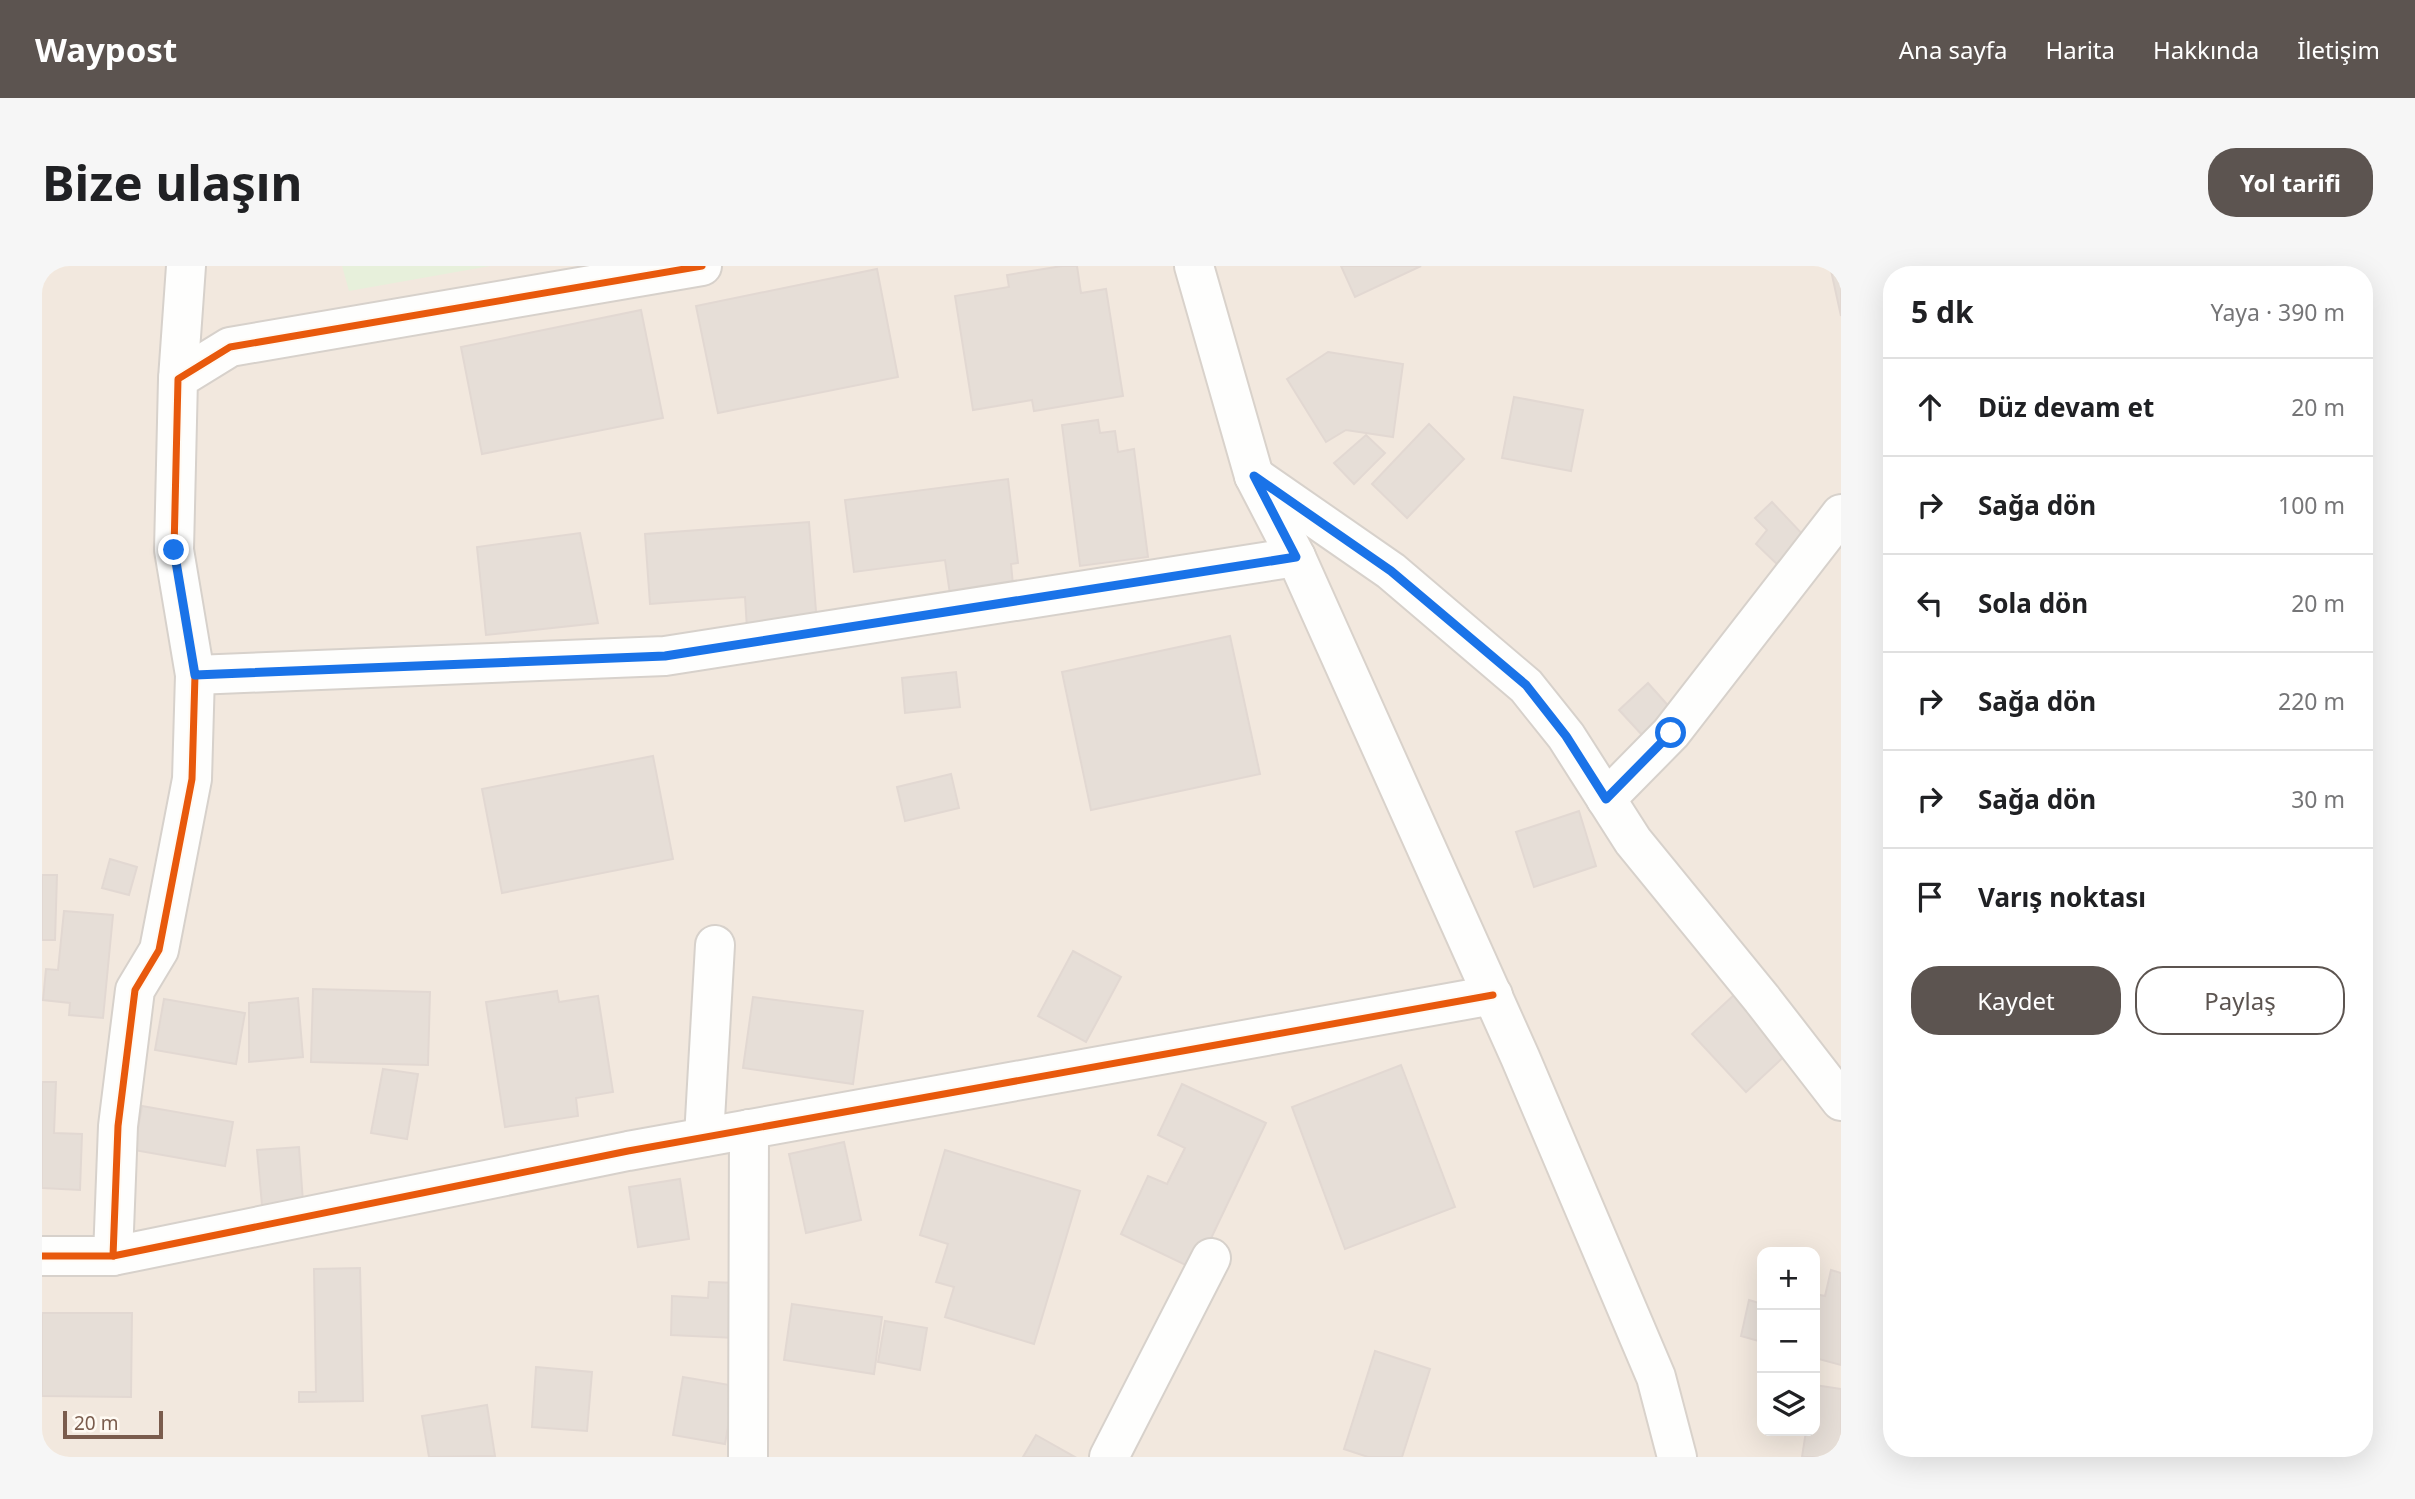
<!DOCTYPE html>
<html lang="tr">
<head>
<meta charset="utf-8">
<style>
	body { margin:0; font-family:"Noto Sans",sans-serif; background:#f6f6f6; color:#202124 }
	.controls { position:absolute; right:21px; bottom:21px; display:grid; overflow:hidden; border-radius:14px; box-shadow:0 7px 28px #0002 }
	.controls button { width:63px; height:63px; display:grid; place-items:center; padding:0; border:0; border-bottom:2px solid #e0e0e0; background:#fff; color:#202124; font:35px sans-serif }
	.scale { position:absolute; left:21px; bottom:18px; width:100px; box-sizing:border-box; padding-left:7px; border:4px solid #7a5c4d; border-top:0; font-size:19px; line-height:24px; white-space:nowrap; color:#7a5c4d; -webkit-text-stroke:5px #fffaf3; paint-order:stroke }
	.stop { position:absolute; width:21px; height:21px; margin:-16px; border:5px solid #1a73e8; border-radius:50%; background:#fff }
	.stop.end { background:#1a73e8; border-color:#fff; box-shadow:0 2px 7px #0008 }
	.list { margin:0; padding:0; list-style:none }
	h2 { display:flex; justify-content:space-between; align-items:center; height:91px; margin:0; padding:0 28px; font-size:30px }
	h2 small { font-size:23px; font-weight:400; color:#757577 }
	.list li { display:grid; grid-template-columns:46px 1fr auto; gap:21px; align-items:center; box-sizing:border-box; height:98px; padding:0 28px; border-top:2px solid #e0e0e0 }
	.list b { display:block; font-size:26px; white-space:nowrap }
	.list em { font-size:23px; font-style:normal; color:#757577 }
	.actions { display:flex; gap:14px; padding:21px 28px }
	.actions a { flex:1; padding:16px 0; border:2px solid #5c5450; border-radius:28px; text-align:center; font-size:24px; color:#5c5450 }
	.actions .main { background:#5c5450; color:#fff }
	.icon { flex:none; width:38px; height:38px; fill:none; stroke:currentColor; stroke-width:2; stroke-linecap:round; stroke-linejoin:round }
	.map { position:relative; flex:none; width:1799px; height:1191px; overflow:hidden; border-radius:28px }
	header { display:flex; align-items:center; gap:42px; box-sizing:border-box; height:98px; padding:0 35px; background:#5c5450; color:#fff }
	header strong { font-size:33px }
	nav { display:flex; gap:38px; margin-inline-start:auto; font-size:24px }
	.intro { display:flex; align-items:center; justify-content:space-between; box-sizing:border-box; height:168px; padding:0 42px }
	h1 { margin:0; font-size:49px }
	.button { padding:18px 32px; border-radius:28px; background:#5c5450; color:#fff; font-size:24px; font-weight:700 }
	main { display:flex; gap:42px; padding:0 42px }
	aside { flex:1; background:#fff; border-radius:28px; box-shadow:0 7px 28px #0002 }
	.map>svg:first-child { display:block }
	.residential { fill:#f2e8de; fill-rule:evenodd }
	.green { fill:#e7f0db }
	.building { fill:#e6ded7; stroke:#e2d8d2; stroke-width:2 }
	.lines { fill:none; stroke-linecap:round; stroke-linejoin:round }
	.minor-casing { stroke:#d7d1cb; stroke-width:42 }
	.secondary-casing { stroke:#d9d2cb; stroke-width:42 }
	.minor { stroke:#fefefd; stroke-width:38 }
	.secondary { stroke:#fefefd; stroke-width:38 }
	.cycleway-casing { stroke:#fffaf3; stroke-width:11 }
	.cycleway { stroke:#e8590c; stroke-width:7 }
	.route { stroke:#1a73e8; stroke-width:9 }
</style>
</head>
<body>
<header>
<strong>Waypost</strong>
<nav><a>Ana sayfa</a><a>Harita</a><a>Hakkında</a><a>İletişim</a></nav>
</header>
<div class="intro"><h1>Bize ulaşın</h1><a class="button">Yol tarifi</a></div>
<main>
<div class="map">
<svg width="1799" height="1191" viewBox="0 0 1799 1191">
	<rect width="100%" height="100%" fill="#f9f5f0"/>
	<path class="residential" d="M0,0H1799V1191H0ZM1720,986H1773V1165H1720Z"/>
	<polygon class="green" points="300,0 448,0 307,25"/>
	<g class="building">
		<polygon points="1020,0 1035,0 1039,27 1064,23 1081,130 992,145 990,134 931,144 913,30 967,21 965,9"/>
		<polygon points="1299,0 1379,0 1313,31"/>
		<polygon points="1788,0 1799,0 1799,50"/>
		<polygon points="835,3 856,111 676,147 654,40"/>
		<polygon points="599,44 621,152 440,188 419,81"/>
		<polygon points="1286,86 1361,98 1351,171 1304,164 1284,176 1245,113"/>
		<polygon points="1472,131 1541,144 1529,205 1460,192"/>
		<polygon points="1056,154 1058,167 1073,165 1076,186 1092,183 1106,291 1038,300 1020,159"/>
		<polygon points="1387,158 1422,193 1365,252 1330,218"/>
		<polygon points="1324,169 1343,187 1312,218 1292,197"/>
		<polygon points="966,213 976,297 969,298 971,319 908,328 903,294 812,306 803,234"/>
		<polygon points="1730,236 1764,272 1738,301 1714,278 1725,264 1713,252"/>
		<polygon points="767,256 775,358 705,363 703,331 608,338 603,268"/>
		<polygon points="538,267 556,357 444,369 435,281"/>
		<polygon points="1188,370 1218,508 1049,544 1020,406"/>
		<polygon points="914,406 918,441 863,447 860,412"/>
		<polygon points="1606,417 1630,444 1601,470 1577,444"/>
		<polygon points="611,490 631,593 460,627 440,523"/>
		<polygon points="909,508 917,542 863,555 855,521"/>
		<polygon points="1537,545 1554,600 1492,621 1474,566"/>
		<polygon points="68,593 95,601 87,629 60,622"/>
		<polygon points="0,609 15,609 13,674 0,674"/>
		<polygon points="22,645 71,649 61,752 27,749 28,737 1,734 4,703 16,704"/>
		<polygon points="1031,685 1079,711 1044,776 996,750"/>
		<polygon points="271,723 388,726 386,799 269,796"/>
		<polygon points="515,725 517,736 556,730 571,826 534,832 536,850 463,861 444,736"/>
		<polygon points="1693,728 1747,786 1704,826 1650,768"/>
		<polygon points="711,731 821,745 811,818 701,802"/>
		<polygon points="256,732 261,791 207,796 207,737"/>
		<polygon points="122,733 203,747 194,798 113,784"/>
		<polygon points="1359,799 1413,941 1303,983 1250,841"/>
		<polygon points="341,803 376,808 365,873 329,867"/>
		<polygon points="0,816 14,816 12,867 40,868 38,924 0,922"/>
		<polygon points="1140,818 1224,857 1154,1004 1079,968 1106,910 1125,918 1143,882 1116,869"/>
		<polygon points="100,840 191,856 183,900 92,884"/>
		<polygon points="802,876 819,954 764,967 747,888"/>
		<polygon points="257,881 261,936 220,939 215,884"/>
		<polygon points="903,884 1038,925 992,1078 903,1051 912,1021 894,1016 906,978 878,969"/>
		<polygon points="638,913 647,973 596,981 587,921"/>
		<polygon points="318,1002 321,1135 257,1136 257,1126 274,1126 272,1003"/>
		<polygon points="1789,1004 1799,1007 1799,1099 1773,1092 1773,1028 1783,1030"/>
		<polygon points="667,1016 697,1017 694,1072 629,1069 630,1030 666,1032"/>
		<polygon points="1707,1034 1720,1038 1720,1076 1699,1070"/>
		<polygon points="750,1038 840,1051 832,1108 742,1094"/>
		<polygon points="0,1047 90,1047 89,1131 0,1130"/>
		<polygon points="843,1055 885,1062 878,1104 836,1096"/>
		<polygon points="1333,1085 1388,1103 1360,1191 1326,1191 1302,1183"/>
		<polygon points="494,1101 550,1106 545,1165 490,1161"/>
		<polygon points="641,1111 693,1120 683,1178 631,1169"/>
		<polygon points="1773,1119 1799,1123 1799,1191 1760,1191 1764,1165 1773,1165"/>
		<polygon points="445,1139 453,1190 387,1191 380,1150"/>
		<polygon points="994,1169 1033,1191 981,1191"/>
	</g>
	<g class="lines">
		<defs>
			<g id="minor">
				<polyline points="136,113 144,0"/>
				<polyline points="1212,210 1349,305 1484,420 1524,470 1591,575 1720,733 1799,835"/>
				<polyline points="153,409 623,390 1254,291"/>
				<polyline points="1564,533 1629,467 1799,248"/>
				<polyline points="662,871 673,679"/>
				<polyline points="0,990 71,990 586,885 1451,729"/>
				<polyline points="71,990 76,860 93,724 117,684 150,513 153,409 132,284 136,113 188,81 660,0"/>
				<polyline points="706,1191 707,863"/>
				<polyline points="1067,1191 1169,992"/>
			</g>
			<polyline id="secondary" points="1152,0 1212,210 1254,291 1478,791 1614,1111 1635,1191"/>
		</defs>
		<use href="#minor" class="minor-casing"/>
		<use href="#secondary" class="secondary-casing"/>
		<use href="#minor" class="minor"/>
		<use href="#secondary" class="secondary"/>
		<defs>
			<g id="cycleway">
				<polyline points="0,990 71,990 586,885 1451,729"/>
				<polyline points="71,990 76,860 93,724 117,684 150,513 153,409 132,284 136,113 188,81 660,0"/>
			</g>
		</defs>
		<use href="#cycleway" class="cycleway-casing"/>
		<use href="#cycleway" class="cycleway"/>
	</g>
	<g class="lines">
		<polyline class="route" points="132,284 153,409 623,390 1254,291 1212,210 1349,305 1484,419 1524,470 1564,533 1629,467"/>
	</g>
</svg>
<div class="controls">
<button>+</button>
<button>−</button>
<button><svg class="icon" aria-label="layers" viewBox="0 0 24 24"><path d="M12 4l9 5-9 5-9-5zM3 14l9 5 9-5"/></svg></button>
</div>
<div class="scale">20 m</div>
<div class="stop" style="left:1629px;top:467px"></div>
<div class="stop end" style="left:132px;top:284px"></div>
</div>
<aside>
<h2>5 dk<small>Yaya · 390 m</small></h2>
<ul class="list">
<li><svg class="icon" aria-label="ahead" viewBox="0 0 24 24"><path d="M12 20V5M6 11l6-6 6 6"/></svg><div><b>Düz devam et</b></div><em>20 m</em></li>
<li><svg class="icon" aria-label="right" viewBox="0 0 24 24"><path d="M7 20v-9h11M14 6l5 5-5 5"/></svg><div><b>Sağa dön</b></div><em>100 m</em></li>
<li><svg class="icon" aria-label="left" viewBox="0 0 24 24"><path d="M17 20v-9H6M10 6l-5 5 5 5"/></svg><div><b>Sola dön</b></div><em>20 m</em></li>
<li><svg class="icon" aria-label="right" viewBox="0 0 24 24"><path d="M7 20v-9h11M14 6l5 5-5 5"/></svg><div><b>Sağa dön</b></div><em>220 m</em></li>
<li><svg class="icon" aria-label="right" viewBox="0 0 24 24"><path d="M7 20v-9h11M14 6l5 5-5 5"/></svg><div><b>Sağa dön</b></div><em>30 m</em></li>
<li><svg class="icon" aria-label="arrive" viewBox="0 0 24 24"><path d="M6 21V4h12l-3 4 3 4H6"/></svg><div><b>Varış noktası</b></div></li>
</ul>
<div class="actions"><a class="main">Kaydet</a><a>Paylaş</a></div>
</aside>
</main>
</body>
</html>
